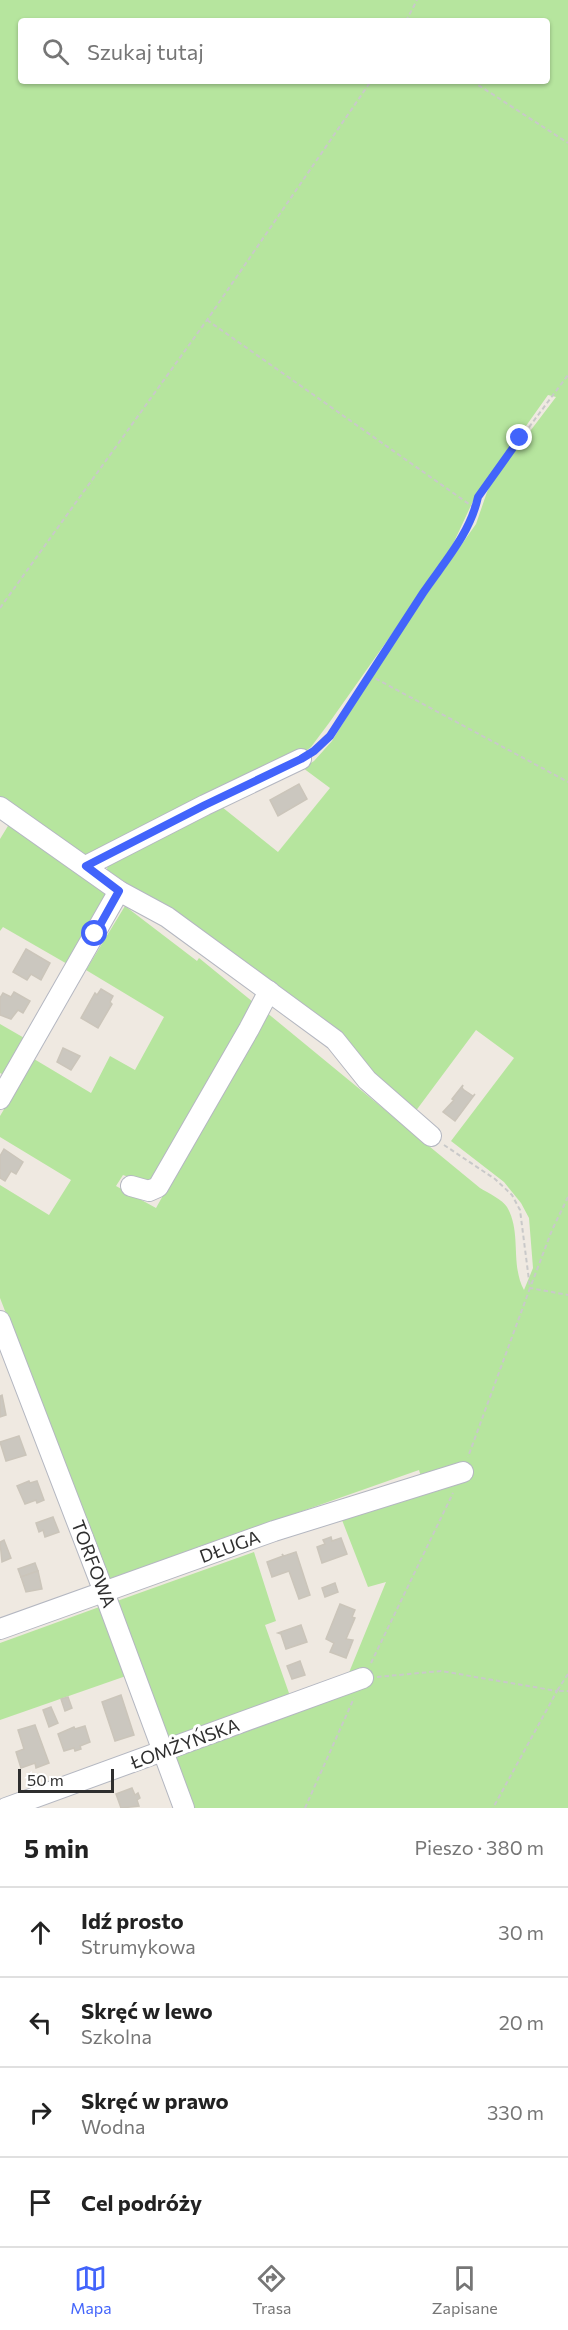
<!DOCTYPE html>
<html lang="pl">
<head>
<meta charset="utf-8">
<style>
	body { margin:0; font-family:Commissioner,sans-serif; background:#f6f6f6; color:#222 }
	.scale { position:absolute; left:18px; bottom:15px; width:96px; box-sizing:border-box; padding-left:6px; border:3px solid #2e2e2e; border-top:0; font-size:16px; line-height:21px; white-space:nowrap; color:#2e2e2e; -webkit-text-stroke:4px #fff; paint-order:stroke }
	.stop { position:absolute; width:18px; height:18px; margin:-14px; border:4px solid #4264fb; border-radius:50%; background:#fff }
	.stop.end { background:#4264fb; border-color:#fff; box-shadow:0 2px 6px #0008 }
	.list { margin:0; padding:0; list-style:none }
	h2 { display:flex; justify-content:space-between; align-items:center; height:78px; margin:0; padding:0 24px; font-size:26px }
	h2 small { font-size:20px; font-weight:400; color:#767676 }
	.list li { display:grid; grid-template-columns:39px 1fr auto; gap:18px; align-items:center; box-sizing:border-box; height:90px; padding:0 24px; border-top:2px solid #e0e0e0 }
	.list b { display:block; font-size:22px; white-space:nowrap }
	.list p { margin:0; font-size:20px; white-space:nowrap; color:#767676 }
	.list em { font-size:20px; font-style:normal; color:#767676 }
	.icon { flex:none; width:33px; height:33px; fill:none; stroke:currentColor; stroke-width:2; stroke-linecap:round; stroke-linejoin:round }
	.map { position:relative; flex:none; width:568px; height:1808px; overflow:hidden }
	.search { position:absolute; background:#fff; box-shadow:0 2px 4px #0004; left:18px; right:18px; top:18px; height:66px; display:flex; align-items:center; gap:15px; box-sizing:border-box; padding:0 21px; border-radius:6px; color:#767676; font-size:22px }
	.sheet { height:438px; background:#fff }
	nav { display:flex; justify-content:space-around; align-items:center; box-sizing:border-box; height:84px; border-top:2px solid #e0e0e0; background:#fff; font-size:16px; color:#767676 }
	nav a { display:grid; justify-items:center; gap:3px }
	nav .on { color:#4264fb }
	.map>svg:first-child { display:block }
	.green { fill:#b6e59e; fill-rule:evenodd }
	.building { fill:#cbc7bf; stroke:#cbc5ba; stroke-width:1.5 }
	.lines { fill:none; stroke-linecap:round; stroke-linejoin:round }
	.minor-casing { stroke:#b4b7c1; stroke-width:22 }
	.path { stroke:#c9c9c9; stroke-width:2; stroke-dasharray:4.5 3; stroke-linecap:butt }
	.minor { stroke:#fff; stroke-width:20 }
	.route { stroke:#4264fb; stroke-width:8 }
	.labels { text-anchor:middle; stroke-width:6; stroke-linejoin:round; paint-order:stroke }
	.street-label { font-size:18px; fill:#2e2e2e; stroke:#fff }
</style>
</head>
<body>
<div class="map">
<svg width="568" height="1808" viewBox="0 0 568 1808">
	<rect width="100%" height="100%" fill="#efe9e1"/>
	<g class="green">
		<path d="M0,0H568V1808H191L173,1755L348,1675L386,1582L368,1587L342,1520L425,1490L419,1470L109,1579L0,1298V1185L49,1215L71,1180L0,1137V1116L34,1059L91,1093L110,1056L135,1070L164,1017L86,970L125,906L197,961L199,958L253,1002L222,1056L196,1109L149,1184L123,1175L116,1186L156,1208L266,1012L480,1188C488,1193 503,1200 507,1207C522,1233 510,1264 524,1290L533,1268L529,1218L521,1203L504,1182L451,1141L514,1058L476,1030L415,1112L172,914L107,870L108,862L222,807L278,852L330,788L303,768L314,761L332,741L389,648L476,524L487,492L493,480L556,397L548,395L474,499L453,544L418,597L329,723L311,747L303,753L87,859L0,802ZM21,21H547V81H21Z"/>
		<polygon points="11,821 110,895 69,965 3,927 0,931 0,839"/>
		<polygon points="0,1024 26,1039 4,1075 0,1073"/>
		<polygon points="254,1552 276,1621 265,1625 290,1696 166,1741 117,1601"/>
		<polygon points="102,1606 126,1676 0,1720 0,1643"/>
	</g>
	<g class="building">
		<polygon points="299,784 307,799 278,816 270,800"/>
		<polygon points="26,949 50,963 41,980 31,974 27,980 13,972"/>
		<polygon points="101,989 113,996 110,1002 112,1004 98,1028 81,1018 95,993 97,995"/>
		<polygon points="14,992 30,1001 23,1013 18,1010 11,1019 0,1015 0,998 3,993 11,997"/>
		<polygon points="63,1048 80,1056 71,1070 57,1062"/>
		<polygon points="463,1085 462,1088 464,1090 473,1096 475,1094 455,1121 443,1112 454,1100 452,1099"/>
		<polygon points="4,1149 23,1162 16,1174 11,1171 5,1181 0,1178 0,1156"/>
		<polygon points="2,1395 6,1415 0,1417 0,1396"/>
		<polygon points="19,1436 26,1455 6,1461 0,1442"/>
		<polygon points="29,1481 30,1483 37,1481 44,1500 37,1503 36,1500 25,1504 17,1486"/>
		<polygon points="53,1517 59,1532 45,1537 43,1530 39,1532 36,1523"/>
		<polygon points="331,1537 332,1541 341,1538 347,1554 322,1563 317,1547 325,1544 323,1540"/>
		<polygon points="4,1540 11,1558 2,1562 0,1542"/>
		<polygon points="296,1552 310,1595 299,1599 289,1571 272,1577 267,1562 283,1556 282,1554 284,1556"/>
		<polygon points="35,1563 38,1571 21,1577 18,1569"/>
		<polygon points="38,1571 42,1589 26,1592 21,1577"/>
		<polygon points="335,1583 338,1592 325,1597 322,1588"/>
		<polygon points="340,1604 355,1610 352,1617 355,1618 346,1639 353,1640 346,1658 330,1652 334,1643 326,1639"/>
		<polygon points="301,1625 307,1642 286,1649 281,1634 278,1633"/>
		<polygon points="300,1661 305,1675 292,1679 287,1666"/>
		<polygon points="121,1695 134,1735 115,1741 102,1702"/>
		<polygon points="68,1697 72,1708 65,1711 61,1699"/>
		<polygon points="51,1707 58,1723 49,1727 43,1710"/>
		<polygon points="35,1725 49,1763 36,1768 35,1763 21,1768 16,1752 24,1749 18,1730"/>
		<polygon points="85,1726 90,1742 80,1746 81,1749 75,1751 74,1748 64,1751 58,1734 74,1727 75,1729"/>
		<polygon points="132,1788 135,1795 138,1793 140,1798 137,1800 139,1806 121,1808 116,1794"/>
	</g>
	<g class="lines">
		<defs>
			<g id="minor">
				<polyline points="0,807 119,891 167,917 335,1040 367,1080 431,1136"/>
				<polyline points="86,866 205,805 301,759"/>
				<polyline points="0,1099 119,891"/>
				<polyline points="131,1186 149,1191 158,1187 249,1029 269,991"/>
				<polyline points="0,1321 104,1592 184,1808"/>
				<polyline points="0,1629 274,1531 463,1472"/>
				<polyline points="6,1808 363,1678"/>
			</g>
		</defs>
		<use href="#minor" class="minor-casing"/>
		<g class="path">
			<polyline points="406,21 417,0"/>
			<polyline points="472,81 568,143"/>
			<polyline points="207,320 476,509"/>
			<polyline points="0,608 207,320 371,81"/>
			<polyline points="369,675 568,782"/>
			<polyline points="314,751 330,736 425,590 455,549 485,486 568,375"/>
			<polyline points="444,1145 495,1179 512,1195 520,1210 530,1288 468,1457"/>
			<polyline points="568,1197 552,1230 530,1288 568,1295"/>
			<polyline points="371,1663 453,1493"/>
			<polyline points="568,1674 557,1691 568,1691"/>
			<polyline points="377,1677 441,1671 557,1691 493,1808"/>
			<polyline points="305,1808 354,1698"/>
		</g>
		<use href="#minor" class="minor"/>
	</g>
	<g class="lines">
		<path class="route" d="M95,934L119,891L86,866L205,805L301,759L314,751L330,736C361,688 392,641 423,593C444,562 470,534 478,497L520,438"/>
	</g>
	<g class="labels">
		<g class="street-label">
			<text transform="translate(230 1547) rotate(-20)" y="6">DŁUGA</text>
			<text transform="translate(93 1564) rotate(69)" y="6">TORFOWA</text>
			<text transform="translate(185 1744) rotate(-20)" y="6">ŁOMŻYŃSKA</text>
		</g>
	</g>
</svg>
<div class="scale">50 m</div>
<div class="stop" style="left:95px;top:934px"></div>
<div class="stop end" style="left:520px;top:438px"></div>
<div class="search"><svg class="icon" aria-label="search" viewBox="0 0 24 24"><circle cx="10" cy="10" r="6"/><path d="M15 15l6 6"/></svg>Szukaj tutaj</div>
</div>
<section class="sheet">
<h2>5 min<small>Pieszo · 380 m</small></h2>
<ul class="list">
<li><svg class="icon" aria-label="ahead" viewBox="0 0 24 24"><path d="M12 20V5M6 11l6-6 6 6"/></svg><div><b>Idź prosto</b><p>Strumykowa</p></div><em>30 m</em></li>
<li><svg class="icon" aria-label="left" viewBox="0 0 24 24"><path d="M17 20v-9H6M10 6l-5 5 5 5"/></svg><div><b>Skręć w lewo</b><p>Szkolna</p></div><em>20 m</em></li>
<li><svg class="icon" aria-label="right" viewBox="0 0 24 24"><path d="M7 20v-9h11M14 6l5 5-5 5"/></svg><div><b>Skręć w prawo</b><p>Wodna</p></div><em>330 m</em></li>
<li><svg class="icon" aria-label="arrive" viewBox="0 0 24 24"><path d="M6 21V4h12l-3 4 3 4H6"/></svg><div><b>Cel podróży</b></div></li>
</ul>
</section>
<nav>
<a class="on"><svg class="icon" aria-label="map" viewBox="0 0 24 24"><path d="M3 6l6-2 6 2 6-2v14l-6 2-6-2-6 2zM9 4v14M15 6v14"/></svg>Mapa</a>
<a><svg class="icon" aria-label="directions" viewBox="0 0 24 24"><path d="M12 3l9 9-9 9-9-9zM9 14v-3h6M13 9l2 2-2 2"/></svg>Trasa</a>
<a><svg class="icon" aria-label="saved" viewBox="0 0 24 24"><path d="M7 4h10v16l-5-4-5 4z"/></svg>Zapisane</a>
</nav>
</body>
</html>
